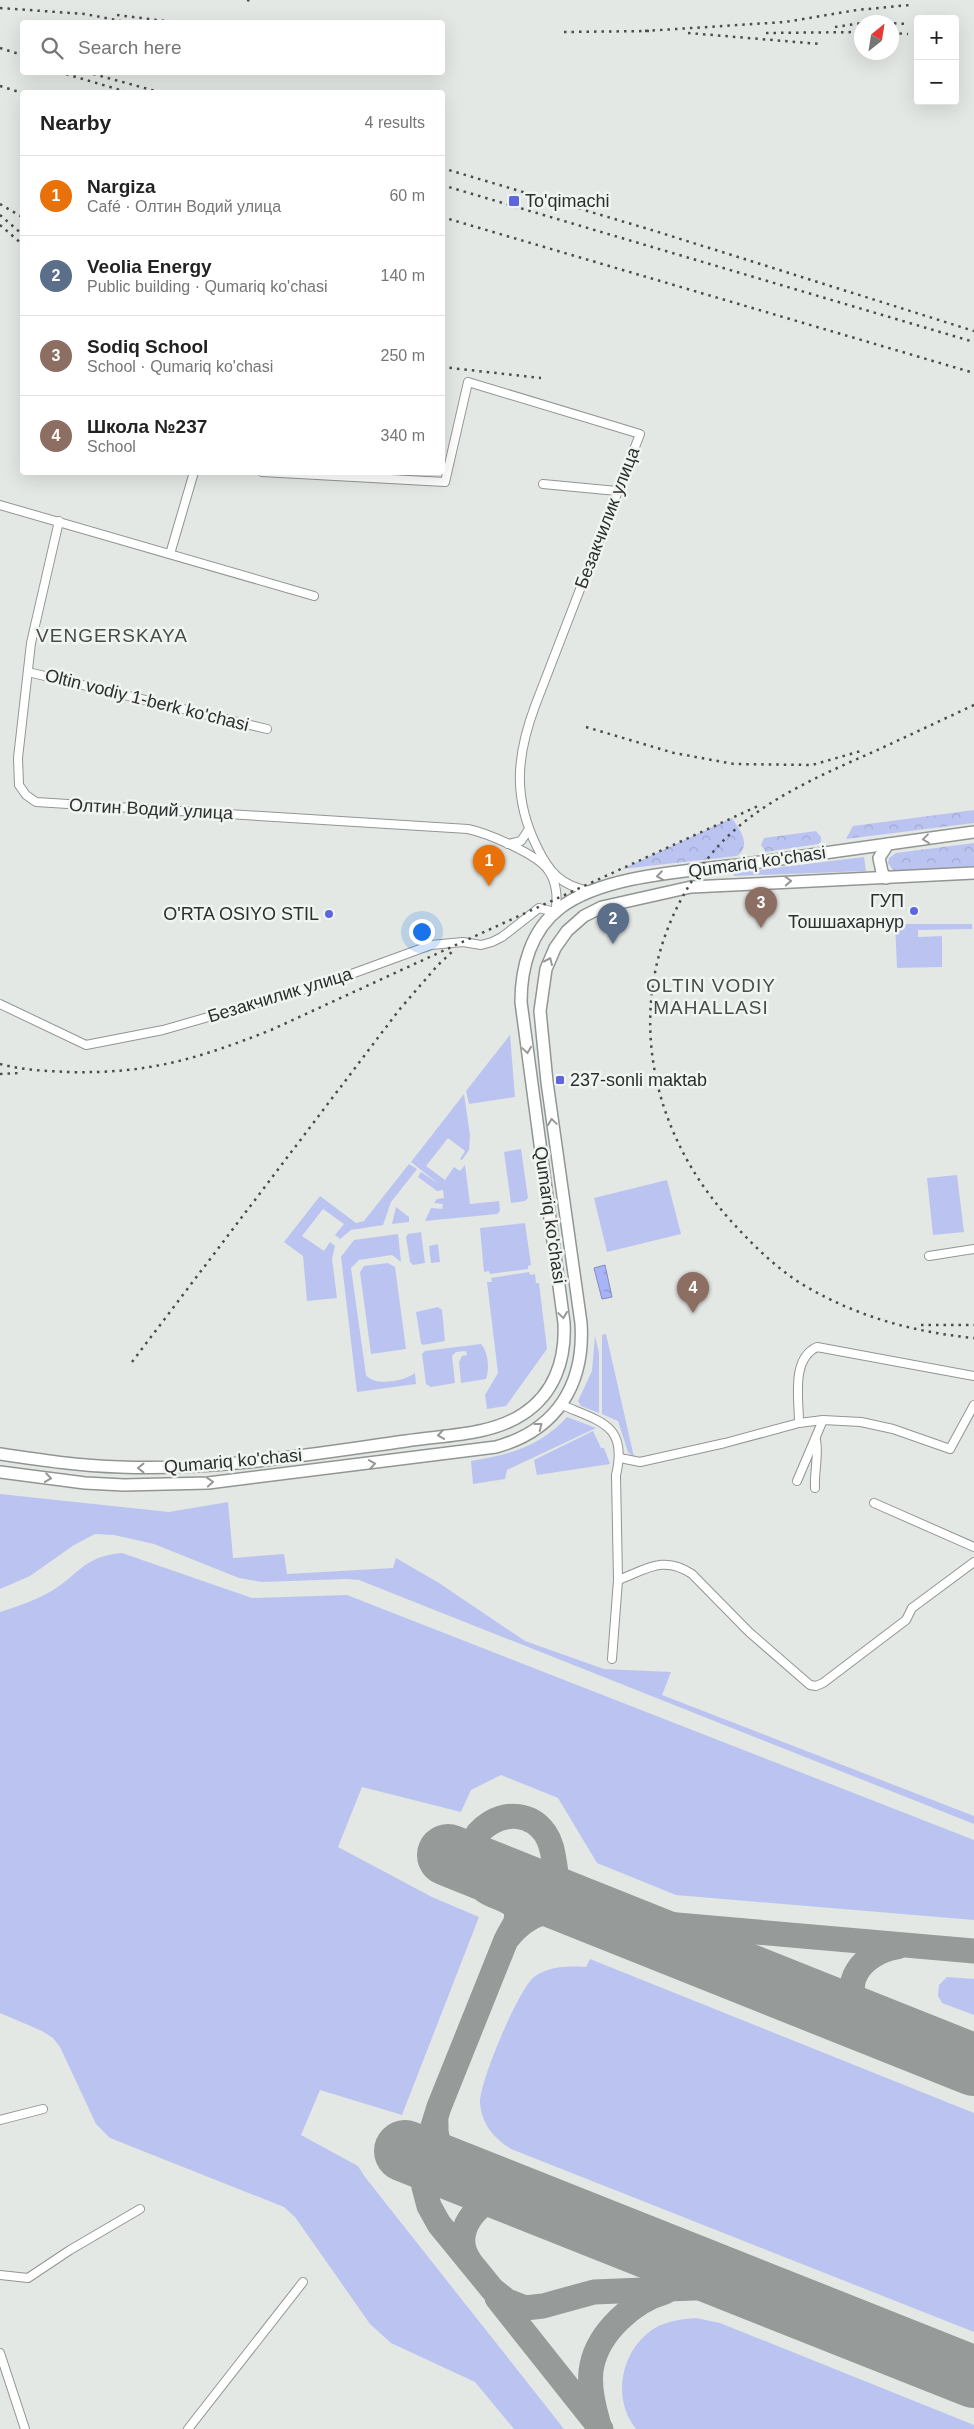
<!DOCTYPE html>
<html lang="en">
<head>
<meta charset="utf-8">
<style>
	body { margin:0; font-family:Helvetica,sans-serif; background:#f6f6f6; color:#222 }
	.controls { position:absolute; right:15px; top:15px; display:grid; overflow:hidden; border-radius:5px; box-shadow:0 5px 20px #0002 }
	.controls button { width:45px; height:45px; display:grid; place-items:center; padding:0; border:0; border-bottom:1px solid #e0e0e0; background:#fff; color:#222; font:25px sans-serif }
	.compass { position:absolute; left:854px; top:15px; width:45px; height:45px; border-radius:50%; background:#fff; box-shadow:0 5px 20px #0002; rotate:30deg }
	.you { position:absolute; left:421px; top:931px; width:18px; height:18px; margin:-12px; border:4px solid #fff; border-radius:50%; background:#1a73e8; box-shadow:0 0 0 8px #1a73e833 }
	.badge { display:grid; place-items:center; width:32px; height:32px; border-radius:50%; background:#b45309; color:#fff; font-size:16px; font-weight:700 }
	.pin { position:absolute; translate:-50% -41px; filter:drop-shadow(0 1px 2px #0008) }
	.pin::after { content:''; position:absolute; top:26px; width:18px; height:15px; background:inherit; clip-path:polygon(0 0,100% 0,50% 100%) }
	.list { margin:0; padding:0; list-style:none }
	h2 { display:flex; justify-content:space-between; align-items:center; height:65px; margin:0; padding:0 20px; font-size:21px }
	h2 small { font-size:16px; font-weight:400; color:#767676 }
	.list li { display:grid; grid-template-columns:32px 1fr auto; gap:15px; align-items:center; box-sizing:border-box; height:80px; padding:0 20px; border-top:1px solid #e0e0e0 }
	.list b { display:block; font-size:19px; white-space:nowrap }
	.list p { margin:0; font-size:16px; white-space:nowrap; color:#767676 }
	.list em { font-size:16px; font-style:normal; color:#767676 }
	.icon { flex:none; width:28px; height:28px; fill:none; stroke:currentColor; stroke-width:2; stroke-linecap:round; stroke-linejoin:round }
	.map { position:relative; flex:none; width:974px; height:2429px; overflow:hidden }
	.search { position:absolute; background:#fff; box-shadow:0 5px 20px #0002; left:20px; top:20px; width:425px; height:55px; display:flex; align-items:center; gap:12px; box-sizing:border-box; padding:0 18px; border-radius:5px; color:#767676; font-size:19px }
	.panel { position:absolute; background:#fff; box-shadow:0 5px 20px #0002; left:20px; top:90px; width:425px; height:385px; border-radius:5px }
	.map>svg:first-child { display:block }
	.grass { fill:#bbc4f0 }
	.forest { fill:url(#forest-crowns) }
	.water { fill:url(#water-ripples); stroke:#838cbb }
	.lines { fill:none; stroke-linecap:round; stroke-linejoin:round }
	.taxiway { stroke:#969a98; stroke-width:25 }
	.runway { stroke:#969a98; stroke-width:62 }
	.street-casing { stroke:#929693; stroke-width:10 }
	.primary-casing { stroke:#929693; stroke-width:14 }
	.street { stroke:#fff; stroke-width:8 }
	.primary { stroke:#fff; stroke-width:11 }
	.rail { stroke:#4a4d4b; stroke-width:2.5; stroke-dasharray:2.5 5; stroke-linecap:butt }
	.oneway { stroke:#969796 }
	.poi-dot { fill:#5e66de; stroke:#f0f5f2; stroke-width:2 }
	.labels { text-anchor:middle; stroke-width:5; stroke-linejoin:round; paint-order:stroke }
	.poi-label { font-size:18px; fill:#2d2f2e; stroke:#f0f5f2; text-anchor:start }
	.street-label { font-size:18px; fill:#2d2f2e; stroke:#f0f5f2 }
	.neighbourhood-label { font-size:19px; letter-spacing:1px; fill:#484b49; stroke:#f0f5f2 }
</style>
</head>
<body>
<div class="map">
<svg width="974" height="2429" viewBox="0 0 974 2429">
	<defs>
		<pattern id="forest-crowns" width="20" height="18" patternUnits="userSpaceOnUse" patternTransform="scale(1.25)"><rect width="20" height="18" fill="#bbc4f0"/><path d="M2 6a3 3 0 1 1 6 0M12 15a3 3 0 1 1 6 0" fill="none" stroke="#a1a9ce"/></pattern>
		<pattern id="water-ripples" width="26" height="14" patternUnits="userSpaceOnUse" patternTransform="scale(1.25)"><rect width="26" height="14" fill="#a8b4f7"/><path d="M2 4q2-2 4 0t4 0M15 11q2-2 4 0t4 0" fill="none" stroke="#8993c8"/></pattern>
	</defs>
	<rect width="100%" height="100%" fill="#e3e8e4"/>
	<g class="grass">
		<polygon points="864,857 866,871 734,876 733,873"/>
		<polygon points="895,924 972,924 972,929 918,930 918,937 942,936 942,967 897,968"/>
		<polygon points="510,1035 515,1097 469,1104 466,1091"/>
		<polygon points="464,1094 470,1135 469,1150 462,1160 460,1159 465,1151 448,1138 426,1166 445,1180 454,1167 460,1171 465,1165 470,1204 499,1201 500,1211 497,1214 425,1221 431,1208 442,1209 443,1204 434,1203 437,1199 444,1198 443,1190 437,1191 418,1177 421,1172 439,1184 411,1162"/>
		<polygon points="521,1149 528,1198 525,1201 511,1203 504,1152"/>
		<polygon points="409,1164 417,1169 391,1202 383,1225 351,1230 340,1239 335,1235 344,1224 323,1209 302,1236 324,1251 330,1242 335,1246 332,1259 337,1298 307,1301 303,1256 284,1242 320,1196 356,1223 364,1221"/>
		<polygon points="957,1175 964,1232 933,1235 927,1178"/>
		<polygon points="667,1180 681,1234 607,1252 594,1198"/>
		<polygon points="396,1207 409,1217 409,1222 392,1224"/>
		<polygon points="525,1223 531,1265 528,1266 528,1269 490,1274 489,1271 484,1272 480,1228"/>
		<polygon points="421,1232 425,1263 413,1265 410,1262 406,1237 408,1234"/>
		<path d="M398,1234L401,1262L392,1255L359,1260L351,1268L366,1375C375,1387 405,1381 415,1373L416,1384L357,1392L341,1257L354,1240Z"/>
		<polygon points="438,1244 440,1262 431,1263 429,1246"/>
		<polygon points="388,1263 395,1267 406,1349 371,1354 360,1272 364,1266"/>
		<polygon points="529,1272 530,1275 535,1274 536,1283 539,1283 547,1349 506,1406 487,1409 485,1395 498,1373 487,1282 492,1282 491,1278"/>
		<polygon points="438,1307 442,1310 445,1341 423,1345 421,1343 416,1312"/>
		<polygon points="606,1334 634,1457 628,1452 618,1421 602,1414 602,1335"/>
		<polygon points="595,1336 599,1353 599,1413 581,1406 578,1401 592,1371"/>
		<path d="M481,1344C488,1351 490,1370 486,1379L461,1383L459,1362L462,1356L467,1355L466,1351L456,1352L452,1356L455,1383L431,1387L426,1384L422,1354L425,1351Z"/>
		<path d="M567,1417L596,1428L507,1470L505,1479L473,1484L471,1461C509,1455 541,1446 567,1417Z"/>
		<polygon points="593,1431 601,1448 604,1448 610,1464 537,1475 534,1460"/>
		<polygon points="0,1494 169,1512 228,1502 233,1558 284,1554 287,1574 393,1568 396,1558 439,1583 525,1641 604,1669 671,1672 662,1695 974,1816 974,1824 359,1580 346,1579 262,1582 239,1578 154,1544 114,1535 95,1534 74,1545 30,1576 0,1589"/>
		<path d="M122,1553L252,1598L347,1595L974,1840V1920L676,1895L597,1863L558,1798L501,1775L471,1790L461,1812L362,1787L338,1847L432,1897L479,1917L402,2115L320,2090L301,2135L358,2166L365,2177L564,2429H514L475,2382L391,2343L370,2324L295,2217L284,2207L110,2138L96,2124L60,2047L53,2038L42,2031L0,2013V1612C16,1607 33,1601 48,1593C78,1577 82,1556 122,1553Z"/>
		<path d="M590,1959L974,2113V2332L511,2149C494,2138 482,2125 480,2103C479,2083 518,1990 534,1977C549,1966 569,1966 586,1967Z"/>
		<polygon points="947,1977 974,1979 974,2015 942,2003 938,1996 939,1985"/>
		<path d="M696,2318L720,2323L974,2425V2429H636C611,2398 621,2349 655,2328C667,2321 682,2319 696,2318Z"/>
	</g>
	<g class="forest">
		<polygon points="974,810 974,823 846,839 853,826"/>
		<path d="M732,818C740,830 752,845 737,856L622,869Z"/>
		<polygon points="816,831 821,837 821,842 818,844 766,852 761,845 764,838"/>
		<polygon points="974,843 974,866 898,871 893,870 888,863 889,858 896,853"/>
	</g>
	<polygon class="water" points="605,1265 612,1297 602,1299 594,1268"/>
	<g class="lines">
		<g class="taxiway">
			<path d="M590,1912C555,1905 528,1911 506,1940L439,2107L423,2158L424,2187L429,2206L439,2224L492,2289L507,2301L525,2308L543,2306L594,2292L744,2286"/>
			<polyline points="608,1919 974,1951"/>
			<path d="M508,1936L516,1922L517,1910C507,1894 484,1901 473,1876C452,1832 516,1793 545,1833C552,1843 553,1854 555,1866C559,1892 557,1899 535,1914"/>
			<path d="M891,2032C882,2027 872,2023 865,2015C835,1985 863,1952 897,1947"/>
			<path d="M436,2122C434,2150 452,2168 476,2179"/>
			<path d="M469,2260C451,2233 476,2200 505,2196C515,2195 523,2198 532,2201"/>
			<polyline points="497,2298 601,2429"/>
			<path d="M598,2422C593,2405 588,2382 592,2365C599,2332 633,2301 665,2292"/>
		</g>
		<g class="runway">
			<polyline points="448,1855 974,2065"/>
			<polyline points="405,2151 974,2377"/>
		</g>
		<defs>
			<g id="street">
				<path d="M262,472L445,482L468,382L640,434L535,706C516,757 513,798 537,847C549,872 561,886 590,891"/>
				<polyline points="543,484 617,491"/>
				<polyline points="0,505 314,596"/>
				<polyline points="170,554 194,472"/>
				<polyline points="28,672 267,729"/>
				<polyline points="508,844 521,841 529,829"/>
				<path d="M0,1004L86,1045L163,1030L324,984L431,945L463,942L481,945L492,942L502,937L539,908L555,912C558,899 557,882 548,870C537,854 487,833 468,829L36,802L26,795L19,785L18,758L31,643L59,521"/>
				<polyline points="929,1256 974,1249"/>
				<path d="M562,1405C601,1422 628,1425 616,1475L618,1580L612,1659"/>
				<path d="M799,1423C799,1398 791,1359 817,1347L974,1376"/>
				<polyline points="620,1458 640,1462 725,1443 799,1423 823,1420 861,1422 893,1429 950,1449 974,1405"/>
				<polyline points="797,1481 823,1420"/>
				<path d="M815,1488C814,1471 819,1456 816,1440"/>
				<polyline points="874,1503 974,1547"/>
				<path d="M618,1580C647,1569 664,1555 692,1574L749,1632L810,1685L816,1686L823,1683L906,1620L912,1608L974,1562"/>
				<polyline points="0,2120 43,2109"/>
				<polyline points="0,2275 28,2278 70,2250 140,2209"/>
				<polyline points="0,2353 25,2429"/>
				<polyline points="188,2429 303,2282"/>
			</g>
			<g id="primary">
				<polyline points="886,878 882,872 879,858 888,844"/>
				<path d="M0,1454C40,1460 80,1466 120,1467C215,1471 312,1454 406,1441C443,1435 490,1436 523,1414C554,1394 566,1360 564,1323L521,1002C521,967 531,930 560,908C606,873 697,871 753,863C827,853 900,842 974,832"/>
				<path d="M0,1472L85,1483L124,1485L208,1483L496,1447C557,1430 585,1384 581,1323L547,1082L540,1011L546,969L555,948L567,931L584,916L602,907L691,887L974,873"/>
			</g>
		</defs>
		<use href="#street" class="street-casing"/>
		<use href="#primary" class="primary-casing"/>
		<use href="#street" class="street"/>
		<use href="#primary" class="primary"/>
		<g class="rail">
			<polyline points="247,0 253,1"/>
			<polyline points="0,8 85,14 126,22"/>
			<polyline points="117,15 173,22"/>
			<polyline points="864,22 909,24"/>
			<polyline points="835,27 862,23"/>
			<polyline points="645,31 785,22 857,10 910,5"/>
			<polyline points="564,32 650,31"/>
			<polyline points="688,33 820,44"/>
			<polyline points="766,33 862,32"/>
			<polyline points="892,33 908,34"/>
			<polyline points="0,48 22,55"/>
			<polyline points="59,72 127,92"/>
			<polyline points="86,72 159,92"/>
			<polyline points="0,86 22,93"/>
			<polyline points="442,168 655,231 974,331"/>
			<polyline points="442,185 974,342"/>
			<polyline points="0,204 22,217"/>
			<polyline points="0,215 22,234"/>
			<polyline points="442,217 974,373"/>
			<polyline points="0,225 22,244"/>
			<polyline points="442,367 541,378"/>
			<path d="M974,705C944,719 914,733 884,747C824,774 756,801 713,852C619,966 635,1115 731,1221C751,1243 772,1264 797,1281C851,1315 911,1332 974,1338"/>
			<polyline points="586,727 674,753 734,764 812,765 861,751"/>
			<path d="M0,1064C22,1070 46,1071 68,1072C149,1074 197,1059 271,1030L758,806"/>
			<polyline points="0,1074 20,1073"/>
			<polyline points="921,1325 974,1325"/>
			<polyline points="132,1362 399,1010 438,965 455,949"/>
		</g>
	</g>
	<defs><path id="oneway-chevron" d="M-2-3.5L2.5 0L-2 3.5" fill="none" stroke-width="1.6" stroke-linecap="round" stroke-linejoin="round" transform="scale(1.25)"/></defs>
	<g class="oneway">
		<use href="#oneway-chevron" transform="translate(926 839) rotate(173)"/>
		<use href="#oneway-chevron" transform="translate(660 876) rotate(172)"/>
		<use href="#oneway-chevron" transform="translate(788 881) rotate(-2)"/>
		<use href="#oneway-chevron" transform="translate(549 961) rotate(-66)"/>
		<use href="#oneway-chevron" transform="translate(527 1050) rotate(82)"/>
		<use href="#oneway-chevron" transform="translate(552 1122) rotate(-98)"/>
		<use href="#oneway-chevron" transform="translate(563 1315) rotate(82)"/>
		<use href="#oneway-chevron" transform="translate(539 1426) rotate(-38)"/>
		<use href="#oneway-chevron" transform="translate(441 1435) rotate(172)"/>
		<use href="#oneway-chevron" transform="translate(372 1464) rotate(-8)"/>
		<use href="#oneway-chevron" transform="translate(141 1468) rotate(-180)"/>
		<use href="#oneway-chevron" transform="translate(48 1478) rotate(8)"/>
		<use href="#oneway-chevron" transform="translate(210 1482) rotate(-5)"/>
	</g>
	<g class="poi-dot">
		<rect x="508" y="195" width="12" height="12" rx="2.5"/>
		<circle cx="914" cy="911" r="5"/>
		<circle cx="329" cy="914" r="5"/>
		<rect x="555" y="1075" width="10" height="10" rx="2.5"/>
	</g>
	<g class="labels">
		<g class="poi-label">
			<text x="525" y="207">To'qimachi</text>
			<text x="904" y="907" text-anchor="end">ГУП<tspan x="904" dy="21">Тошшахарнур</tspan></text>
			<text x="319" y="920" text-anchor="end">O'RTA OSIYO STIL</text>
			<text x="570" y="1086">237-sonli maktab</text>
		</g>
		<g class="street-label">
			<text transform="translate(607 518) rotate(-69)" y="6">Безакчилик улица</text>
			<text transform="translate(147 700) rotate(14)" y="6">Oltin vodiy 1-berk ko'chasi</text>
			<text transform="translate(151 809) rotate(3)" y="6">Олтин Водий улица</text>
			<text transform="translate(757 862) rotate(-8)" y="6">Qumariq ko'chasi</text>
			<text transform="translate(280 995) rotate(-17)" y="6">Безакчилик улица</text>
			<text transform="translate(550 1215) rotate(82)" y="6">Qumariq ko'chasi</text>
			<text transform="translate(233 1461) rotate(-5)" y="6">Qumariq ko'chasi</text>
		</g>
		<g class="neighbourhood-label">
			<text x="112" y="642">VENGERSKAYA</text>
			<text x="711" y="992">OLTIN VODIY<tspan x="711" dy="22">MAHALLASI</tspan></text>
		</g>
	</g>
</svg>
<div class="controls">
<button>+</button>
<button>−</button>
</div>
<svg class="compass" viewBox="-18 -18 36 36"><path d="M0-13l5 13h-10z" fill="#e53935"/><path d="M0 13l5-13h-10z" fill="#767676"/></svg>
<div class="you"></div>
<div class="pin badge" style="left:489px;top:886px;background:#e8710a">1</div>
<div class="pin badge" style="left:613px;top:944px;background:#5c6f8a">2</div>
<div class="pin badge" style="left:761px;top:928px;background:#8d6e63">3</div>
<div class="pin badge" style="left:693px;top:1313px;background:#8d6e63">4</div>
<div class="search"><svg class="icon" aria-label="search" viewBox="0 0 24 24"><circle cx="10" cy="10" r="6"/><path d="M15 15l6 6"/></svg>Search here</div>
<section class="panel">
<h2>Nearby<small>4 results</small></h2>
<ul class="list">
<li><span class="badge" style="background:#e8710a">1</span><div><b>Nargiza</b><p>Café · Олтин Водий улица</p></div><em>60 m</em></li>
<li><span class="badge" style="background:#5c6f8a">2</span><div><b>Veolia Energy</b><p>Public building · Qumariq ko'chasi</p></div><em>140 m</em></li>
<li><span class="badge" style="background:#8d6e63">3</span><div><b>Sodiq School</b><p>School · Qumariq ko'chasi</p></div><em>250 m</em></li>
<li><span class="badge" style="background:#8d6e63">4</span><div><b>Школа №237</b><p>School</p></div><em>340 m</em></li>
</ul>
</section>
</div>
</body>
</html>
